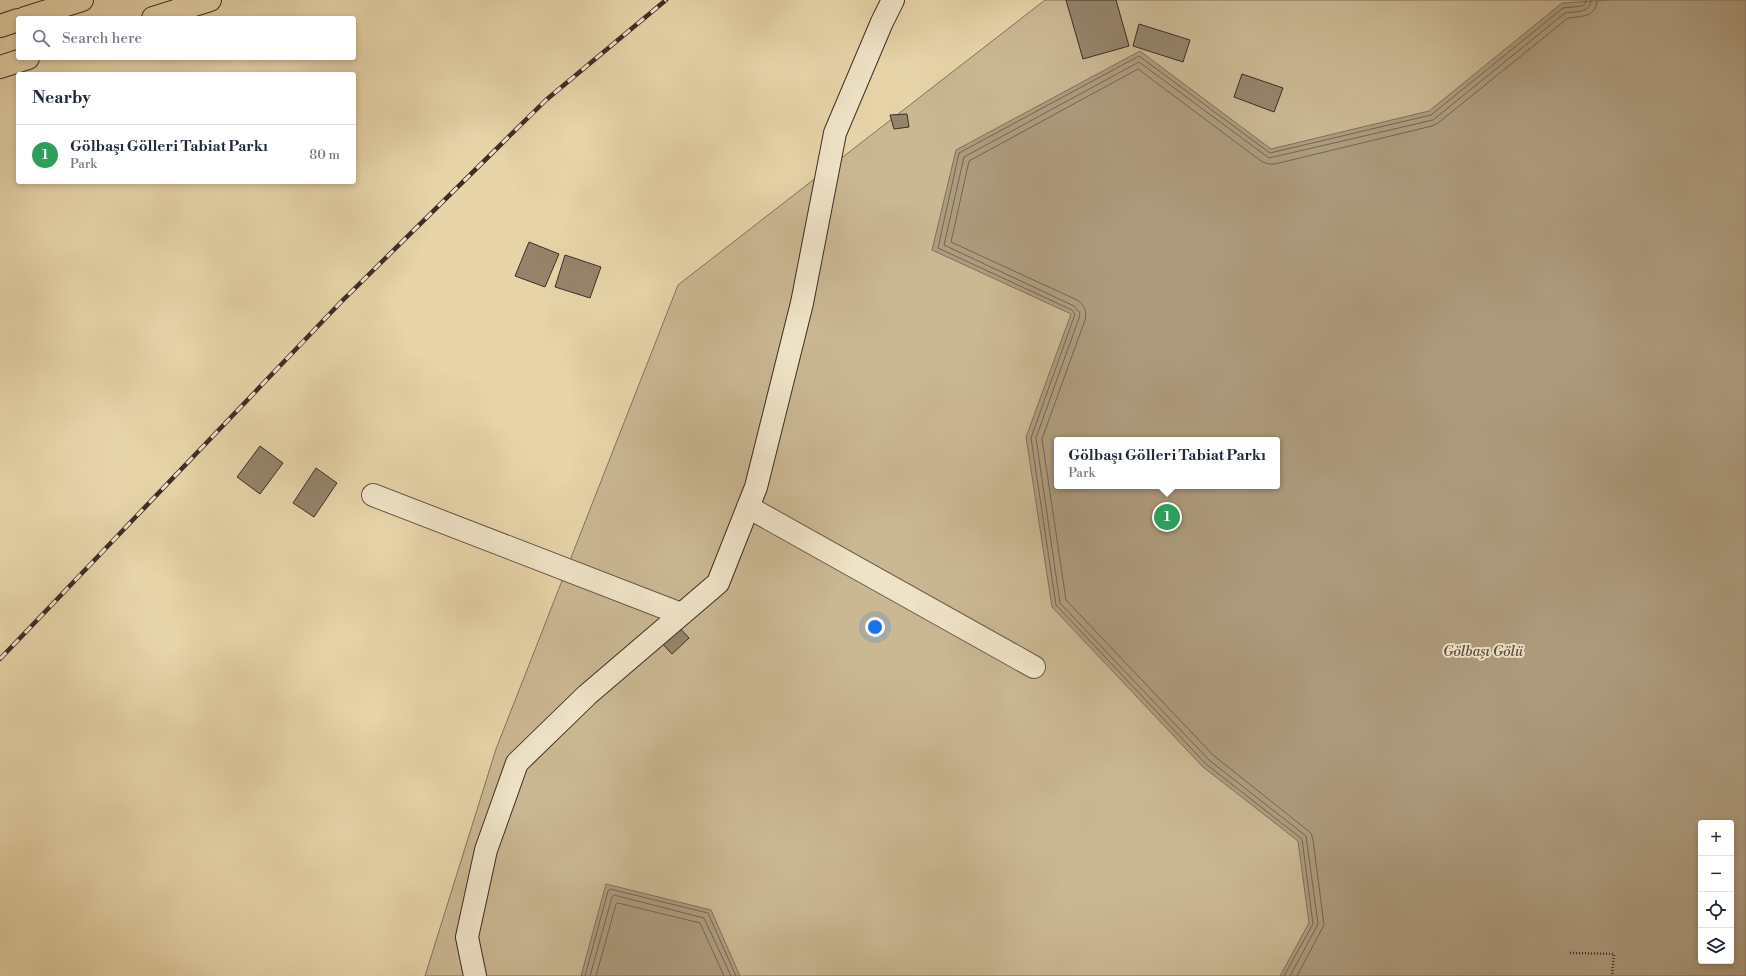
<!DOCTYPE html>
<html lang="en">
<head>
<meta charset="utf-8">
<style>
	body { margin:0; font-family:"Libre Bodoni",serif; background:#f2f2f3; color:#1f2937 }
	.controls { position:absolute; right:12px; bottom:12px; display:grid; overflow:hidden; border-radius:4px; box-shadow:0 2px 6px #0003 }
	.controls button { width:36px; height:36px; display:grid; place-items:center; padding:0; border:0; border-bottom:1px solid #e0e1e3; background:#fff; color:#1f2937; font:20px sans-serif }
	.you { position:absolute; left:875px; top:627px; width:14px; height:14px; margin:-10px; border:3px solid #fff; border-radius:50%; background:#1a73e8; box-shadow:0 0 0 6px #1a73e833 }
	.badge { display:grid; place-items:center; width:26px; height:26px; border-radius:50%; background:#8f2418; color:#fff; font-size:13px; font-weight:700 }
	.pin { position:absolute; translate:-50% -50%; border:2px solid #fff; box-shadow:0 1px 4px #0006 }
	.popup { position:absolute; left:1054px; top:437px; width:226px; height:52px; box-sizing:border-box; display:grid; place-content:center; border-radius:4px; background:#fff; filter:drop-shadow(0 1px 3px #0005); font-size:13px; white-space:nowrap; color:#747a83 }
	.popup b { font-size:15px; color:#1f2937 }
	.popup::after { content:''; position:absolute; left:50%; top:100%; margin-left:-8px; border:8px solid transparent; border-top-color:#fff }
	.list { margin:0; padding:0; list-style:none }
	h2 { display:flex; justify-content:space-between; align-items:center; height:52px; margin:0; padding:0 16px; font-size:17px }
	h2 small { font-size:13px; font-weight:400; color:#747a83 }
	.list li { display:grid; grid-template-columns:26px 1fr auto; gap:12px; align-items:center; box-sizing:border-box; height:60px; padding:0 16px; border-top:1px solid #e0e1e3 }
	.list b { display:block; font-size:15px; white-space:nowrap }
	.list p { margin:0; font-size:13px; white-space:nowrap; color:#747a83 }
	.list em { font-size:13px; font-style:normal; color:#747a83 }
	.icon { flex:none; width:22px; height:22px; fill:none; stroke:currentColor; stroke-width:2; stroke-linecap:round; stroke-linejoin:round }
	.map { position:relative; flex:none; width:1746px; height:976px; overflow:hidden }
	.search { position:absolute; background:#fff; box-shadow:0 2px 6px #0003; left:16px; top:16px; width:340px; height:44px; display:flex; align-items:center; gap:10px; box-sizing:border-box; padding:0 14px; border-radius:4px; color:#747a83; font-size:15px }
	.panel { position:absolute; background:#fff; box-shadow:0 2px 6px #0003; left:16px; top:72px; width:340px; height:112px; border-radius:4px }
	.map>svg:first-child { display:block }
	.green { fill:#cab893; stroke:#84725d; fill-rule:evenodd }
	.water { fill:#ad9b7d; stroke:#806f5b; fill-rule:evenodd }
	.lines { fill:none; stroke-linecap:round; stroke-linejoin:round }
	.shore { stroke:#756452; stroke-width:1 }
	.building { fill:#95846b; stroke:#3d2d27 }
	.street-casing { stroke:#685748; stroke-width:24 }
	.secondary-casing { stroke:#3d2d27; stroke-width:24 }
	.highway-casing { stroke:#3d2d27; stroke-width:24 }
	.path { stroke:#3d2d27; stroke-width:2.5; stroke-dasharray:1 2; stroke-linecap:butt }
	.street { stroke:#efe3c7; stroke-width:22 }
	.secondary { stroke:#efe3c7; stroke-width:22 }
	.highway { stroke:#e7d4a9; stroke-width:22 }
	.rail-casing { stroke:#3d2d27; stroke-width:4.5 }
	.rail { stroke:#efe3c7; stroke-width:3; stroke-dasharray:9; stroke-linecap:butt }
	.labels { text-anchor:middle; stroke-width:4; stroke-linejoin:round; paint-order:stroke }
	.water-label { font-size:14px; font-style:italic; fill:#59483c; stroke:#efe3c7 }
</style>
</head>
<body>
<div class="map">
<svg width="1746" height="976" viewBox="0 0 1746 976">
	<rect width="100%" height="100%" fill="#e7d4a9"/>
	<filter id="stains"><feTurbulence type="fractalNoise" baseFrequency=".005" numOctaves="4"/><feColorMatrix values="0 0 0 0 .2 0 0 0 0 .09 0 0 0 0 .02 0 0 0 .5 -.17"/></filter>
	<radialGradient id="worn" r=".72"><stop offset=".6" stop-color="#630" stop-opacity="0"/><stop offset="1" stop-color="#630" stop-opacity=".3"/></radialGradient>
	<path class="green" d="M1045,0H1746V976H425L496,749L678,285ZM1057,440H1277V486H1057ZM1701,823H1731V961H1701Z"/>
	<g class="water">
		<path d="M1610,0H1746V976H1280L1309,923L1298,841L1203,767L1052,607L1026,437L1071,314L932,250L956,150L1140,51L1271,149L1429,111L1562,3ZM1057,440H1277V486H1057ZM1701,823H1731V961H1701Z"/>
		<polygon points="606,884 711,910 740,976 581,976"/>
	</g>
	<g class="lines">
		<g class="shore">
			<polyline points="585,976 608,891 610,889 708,913 736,976"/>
			<polyline points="590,976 612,897 614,895 704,918 731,976"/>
			<polyline points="596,976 616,904 618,903 700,923 724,976"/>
			<polyline points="1284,976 1313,924 1302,839 1206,764 1056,605 1031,438 1075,314 1072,310 938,248 959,153 1139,56 1270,153 1431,115 1563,8 1582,6 1585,4 1586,0"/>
			<path d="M1290,976L1318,924L1306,836L1209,760L1060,603L1036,438L1079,318L1080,313L1074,306L944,245L964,157L1139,62L1269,158L1433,120L1565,13C1575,11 1590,14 1591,0"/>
			<path d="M1297,976L1324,925L1313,840L1311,833L1213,755L1066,600L1042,439L1085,320C1087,312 1085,305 1077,300L951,242L969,161L1138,69L1261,161L1268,164H1275L1432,126L1438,123L1568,18C1581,16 1596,18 1597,0"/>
		</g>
	</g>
	<g class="building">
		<polygon points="1066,0 1116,0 1129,46 1083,59"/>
		<polygon points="1139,24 1190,40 1183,62 1133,46"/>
		<polygon points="1242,74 1283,88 1274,112 1234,97"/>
		<polygon points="907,114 909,127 894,129 890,115"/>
		<polygon points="529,242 559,254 545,287 515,276"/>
		<polygon points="565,255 601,267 590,298 555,287"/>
		<polygon points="260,446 283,463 260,494 237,477"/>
		<polygon points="316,468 337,483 314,517 293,503"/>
		<polygon points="675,623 689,638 672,654 658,639"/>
	</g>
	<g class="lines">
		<defs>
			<g id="street">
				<polyline points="373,495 681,614"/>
				<polyline points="748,507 1034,667"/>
			</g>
			<polyline id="secondary" points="475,976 467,937 486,850 517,763 587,695 718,583 756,487 802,303 835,133 882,22 893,0"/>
			<g id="highway">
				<polyline points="25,18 82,0"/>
				<polyline points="153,18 210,0"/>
				<polyline points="0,26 18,20"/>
				<polyline points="0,67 28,58"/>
			</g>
		</defs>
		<use href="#street" class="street-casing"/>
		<use href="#secondary" class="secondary-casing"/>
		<use href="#highway" class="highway-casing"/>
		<polyline class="path" points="1570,953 1614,954 1612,976"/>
		<use href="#street" class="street"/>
		<use href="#secondary" class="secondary"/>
		<use href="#highway" class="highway"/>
		<defs>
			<polyline id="rail" points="0,659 341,302 546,100 666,0"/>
		</defs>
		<use href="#rail" class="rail-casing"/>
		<use href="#rail" class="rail"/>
	</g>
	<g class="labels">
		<g class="water-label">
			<text x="1483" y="656">Gölbaşı Gölü</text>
		</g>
	</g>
	<rect width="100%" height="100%" filter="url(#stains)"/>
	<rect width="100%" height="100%" fill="url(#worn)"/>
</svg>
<div class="controls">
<button>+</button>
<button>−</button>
<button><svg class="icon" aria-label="locate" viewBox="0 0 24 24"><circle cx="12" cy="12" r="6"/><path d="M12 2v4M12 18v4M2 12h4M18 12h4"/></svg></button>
<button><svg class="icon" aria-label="layers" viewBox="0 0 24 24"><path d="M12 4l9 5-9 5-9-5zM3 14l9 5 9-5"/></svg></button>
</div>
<div class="you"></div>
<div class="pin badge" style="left:1167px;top:517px;background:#2e9e5b">1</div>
<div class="popup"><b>Gölbaşı Gölleri Tabiat Parkı</b>Park</div>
<div class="search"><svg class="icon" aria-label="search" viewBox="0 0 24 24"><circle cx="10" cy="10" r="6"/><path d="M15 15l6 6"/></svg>Search here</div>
<section class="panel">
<h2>Nearby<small></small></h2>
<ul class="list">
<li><span class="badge" style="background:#2e9e5b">1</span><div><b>Gölbaşı Gölleri Tabiat Parkı</b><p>Park</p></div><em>80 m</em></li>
</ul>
</section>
</div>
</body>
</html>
